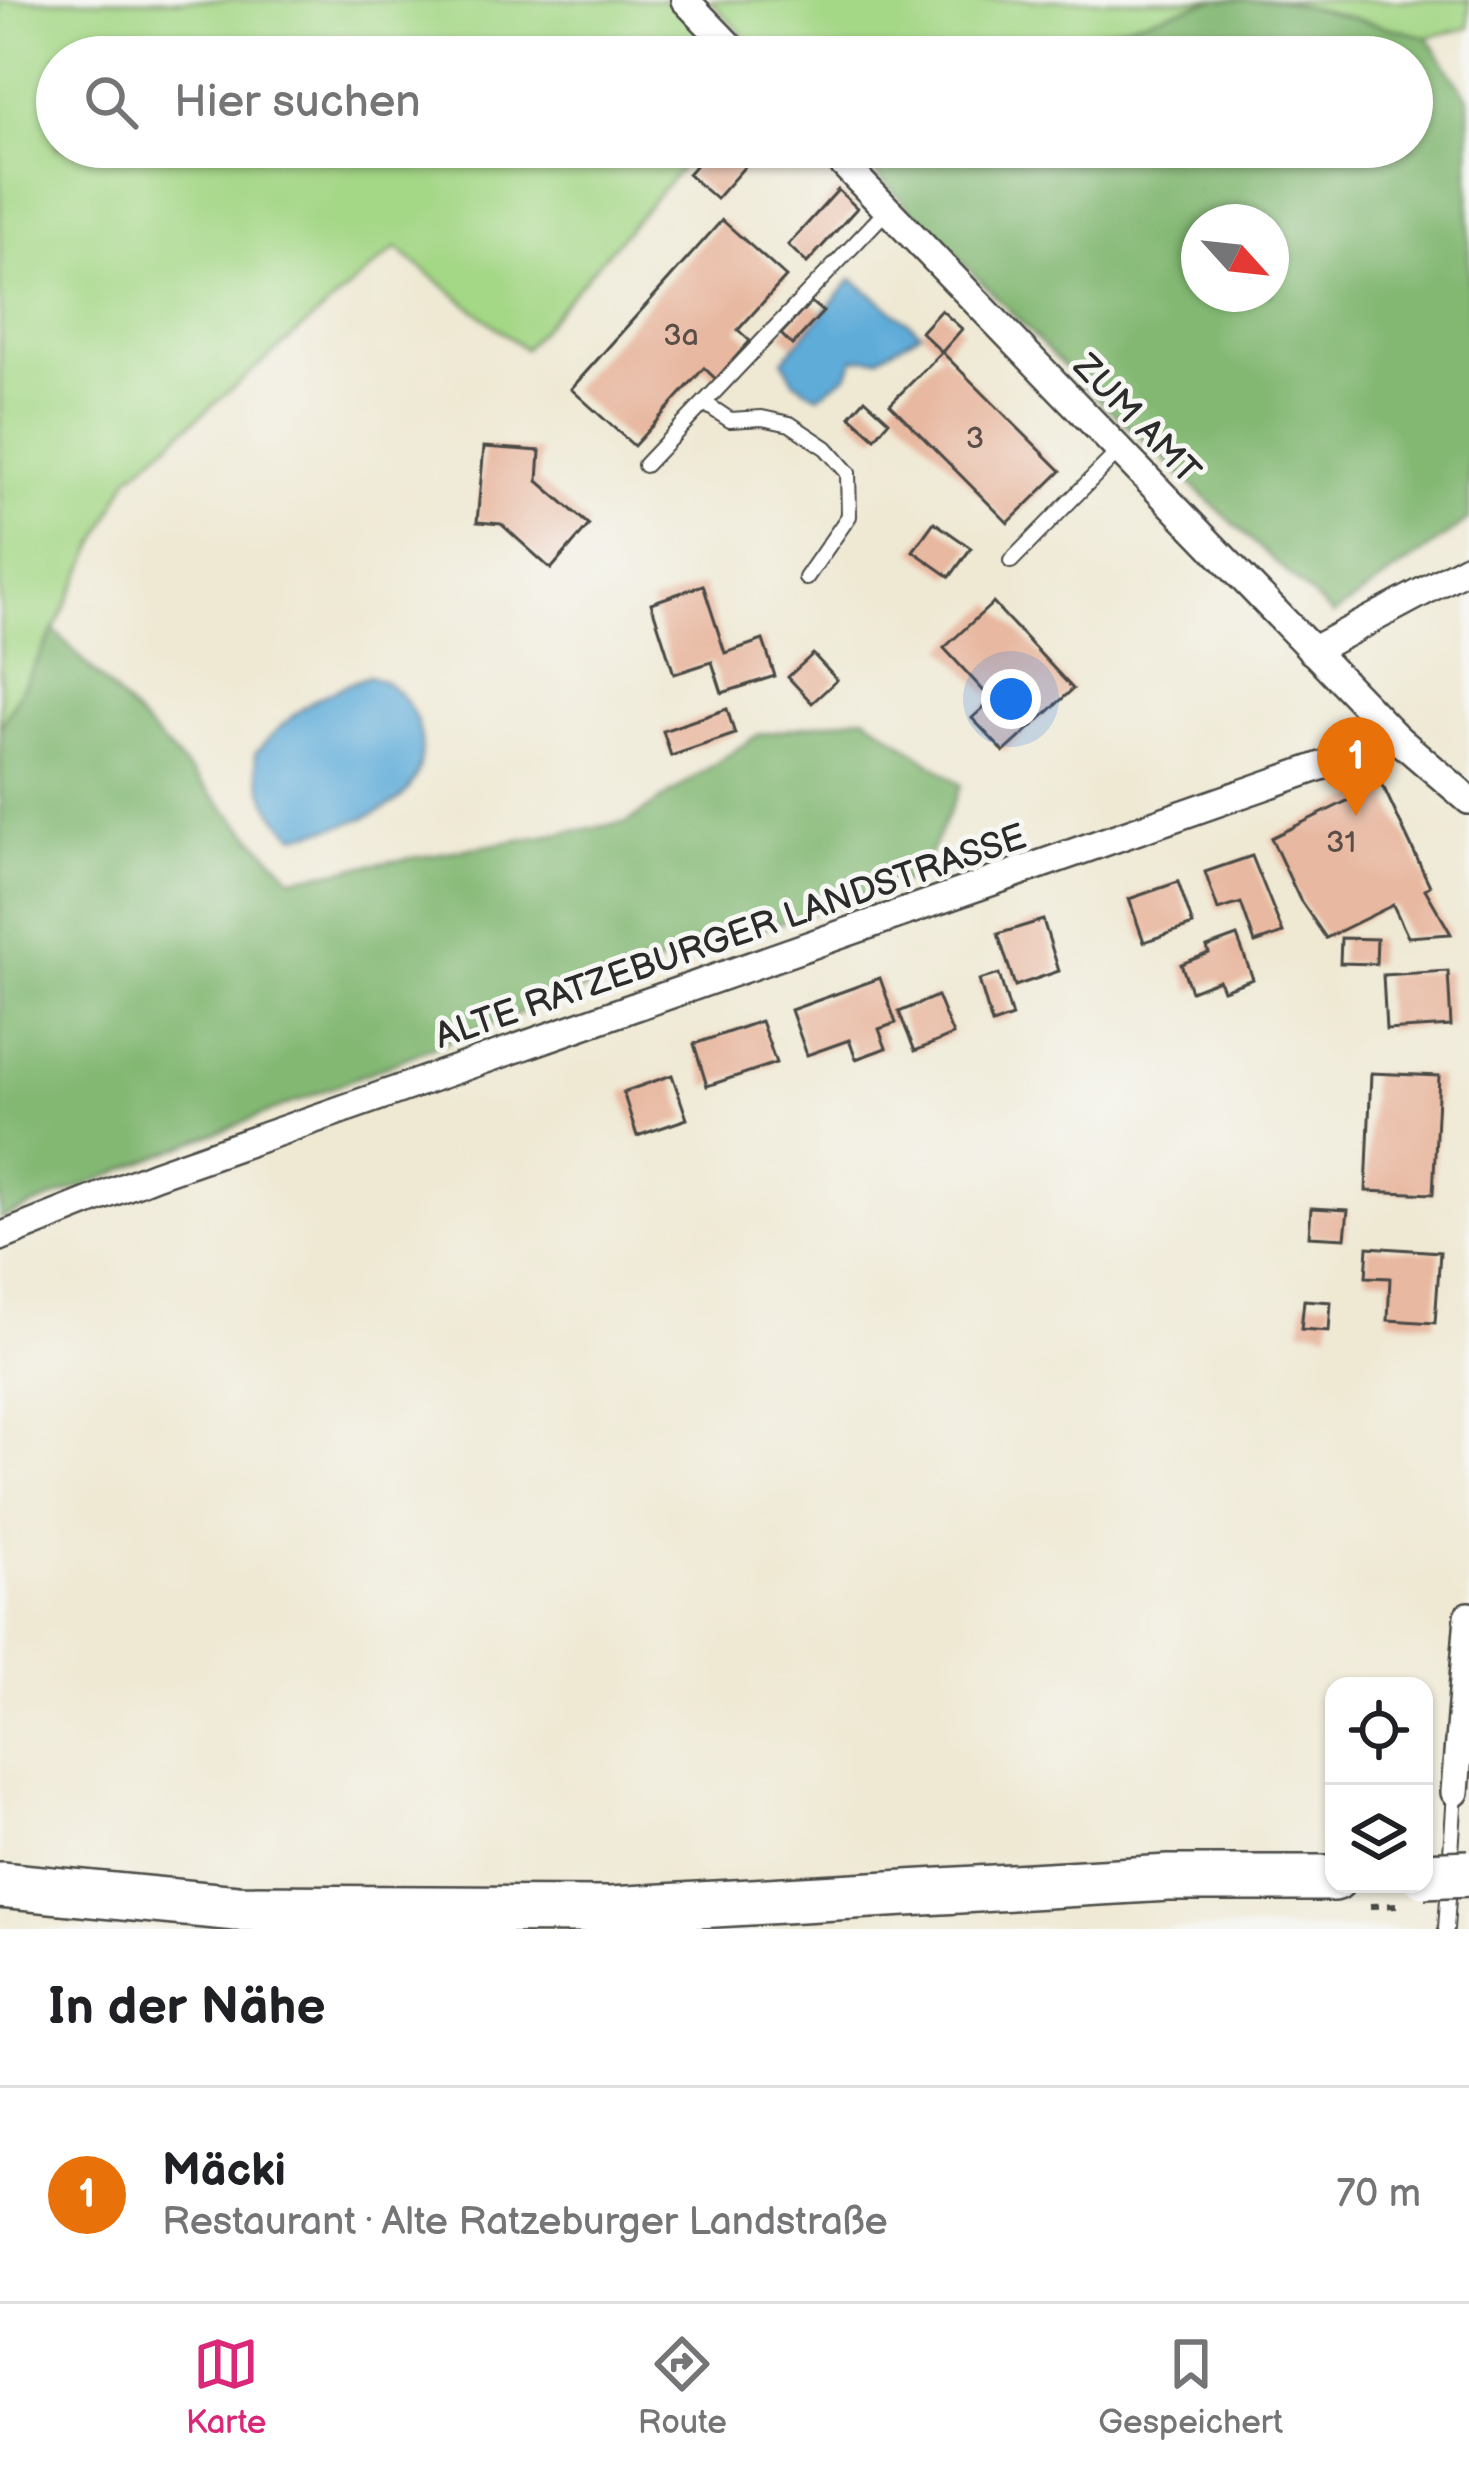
<!DOCTYPE html>
<html lang="de">
<head>
<meta charset="utf-8">
<style>
	body { margin:0; font-family:"Balsamiq Sans",sans-serif; background:#f6f6f6; color:#202124 }
	.controls { position:absolute; right:36px; bottom:36px; display:grid; overflow:hidden; border-radius:24px; box-shadow:0 3px 9px #0004 }
	.controls button { width:108px; height:108px; display:grid; place-items:center; padding:0; border:0; border-bottom:3px solid #e0e0e0; background:#fff; color:#202124; font:60px sans-serif }
	.compass { position:absolute; left:1181px; top:204px; width:108px; height:108px; border-radius:50%; background:#fff; box-shadow:0 3px 9px #0004; rotate:117deg }
	.you { position:absolute; left:1011px; top:699px; width:42px; height:42px; margin:-30px; border:9px solid #fff; border-radius:50%; background:#1a73e8; box-shadow:0 0 0 18px #1a73e833 }
	.badge { display:grid; place-items:center; width:78px; height:78px; border-radius:50%; background:#db2777; color:#fff; font-size:39px; font-weight:700 }
	.pin { position:absolute; translate:-50% -99px; filter:drop-shadow(0 3px 6px #0008) }
	.pin::after { content:''; position:absolute; top:63px; width:42px; height:36px; background:inherit; clip-path:polygon(0 0,100% 0,50% 100%) }
	.list { margin:0; padding:0; list-style:none }
	h2 { display:flex; justify-content:space-between; align-items:center; height:156px; margin:0; padding:0 48px; font-size:51px }
	h2 small { font-size:39px; font-weight:400; color:#757577 }
	.list li { display:grid; grid-template-columns:78px 1fr auto; gap:36px; align-items:center; box-sizing:border-box; height:216px; padding:0 48px; border-top:3px solid #e0e0e0 }
	.list b { display:block; font-size:45px; white-space:nowrap }
	.list p { margin:0; font-size:39px; white-space:nowrap; color:#757577 }
	.list em { font-size:39px; font-style:normal; color:#757577 }
	.icon { flex:none; width:66px; height:66px; fill:none; stroke:currentColor; stroke-width:2; stroke-linecap:round; stroke-linejoin:round }
	.map { position:relative; flex:none; width:1469px; height:1929px; overflow:hidden }
	.search { position:absolute; background:#fff; box-shadow:0 3px 9px #0004; left:36px; right:36px; top:36px; height:132px; display:flex; align-items:center; gap:30px; box-sizing:border-box; padding:0 42px; border-radius:66px; color:#757577; font-size:45px }
	.sheet { height:372px; background:#fff }
	nav { display:flex; justify-content:space-around; align-items:center; box-sizing:border-box; height:168px; border-top:3px solid #e0e0e0; background:#fff; font-size:33px; color:#757577 }
	nav a { display:grid; justify-items:center; gap:6px }
	nav .on { color:#db2777 }
	.map>svg:first-child { display:block }
	.green { fill:#a4d786; stroke:#688158; stroke-width:3 }
	.forest { fill:#83b873; stroke:#57724f; stroke-width:3; fill-rule:evenodd }
	.water { fill:#5facd9; stroke:#456c82; stroke-width:3 }
	.building { fill:#e8b8a0 }
	.lines { fill:none; stroke-linecap:round; stroke-linejoin:round }
	.lane-casing { stroke:#484844; stroke-width:18 }
	.street-casing { stroke:#484844; stroke-width:32 }
	.primary-casing { stroke:#484844; stroke-width:50 }
	.lane { stroke:#fff; stroke-width:14 }
	.street { stroke:#fff; stroke-width:27 }
	.primary { stroke:#fff; stroke-width:45 }
	.primary-bridge-casing { stroke:#484844; stroke-width:50; stroke-linecap:butt }
	.path-bridge { stroke:#484844; stroke-width:6; stroke-dasharray:9 9; stroke-linecap:butt }
	.primary-bridge { stroke:#fff; stroke-width:45 }
	.labels { text-anchor:middle; stroke-width:10; stroke-linejoin:round; paint-order:stroke }
	.number-label { font-size:30px; fill:#5a4e48 }
	.street-label { font-size:36px; fill:#2b2b2b; stroke:#f6f6f2 }
</style>
</head>
<body>
<div class="map">
<svg width="1469" height="1929" viewBox="0 0 1469 1929">
	<rect width="100%" height="100%" fill="#f6f6f2"/>
	<filter id="ink" filterUnits="userSpaceOnUse"><feTurbulence type="fractalNoise" baseFrequency=".00833" numOctaves="2"/><feDisplacementMap in="SourceGraphic" scale="24" xChannelSelector="R" yChannelSelector="G"/><feConvolveMatrix kernelMatrix="1 2 1 2 8 2 1 2 1" color-interpolation-filters="sRGB"/></filter>
	<filter id="wash" filterUnits="userSpaceOnUse"><feTurbulence type="fractalNoise" baseFrequency=".004" numOctaves="4" result="noise"/><feDisplacementMap in="SourceGraphic" scale="48" xChannelSelector="R" yChannelSelector="G"/><feGaussianBlur stdDeviation="2.7" result="paint"/><feColorMatrix in="noise" values="0 0 0 0 0 0 0 0 0 0 0 0 0 0 0 0 0 1.4 0 .05"/><feComposite in="paint" operator="in"/></filter>
	<g filter="url(#wash)">
		<rect width="100%" height="100%" fill="#efe9d4"/>
		<g class="green">
			<polygon points="0,0 685,0 740,57 57,57 57,147 699,147 524,349 396,248 129,477 54,630 0,728"/>
			<polygon points="710,0 1238,0 1013,57 764,57"/>
			<polygon points="1279,0 1469,0 1469,28 1427,37"/>
		</g>
		<g class="forest">
			<path d="M1214,0H1279L1427,37L1469,99V520L1333,615L1070,373L855,152L863,147H1412V57H1012ZM1199,222H1271V294H1199Z"/>
			<polygon points="54,630 292,878 628,822 758,735 865,716 961,785 921,875 552,1000 0,1219 0,728"/>
		</g>
		<g class="water">
			<polygon points="852,279 921,332 878,358 854,359 847,375 818,396 794,381 783,360"/>
			<path d="M369,676C422,689 443,770 394,803C365,822 330,828 296,836C268,815 259,787 255,753C294,710 314,696 369,676Z"/>
		</g>
		<g id="blocks">
			<g class="building">
				<polygon points="711,147 762,147 716,199 688,174"/>
				<polygon points="838,190 857,208 807,263 788,245"/>
				<polygon points="722,220 786,277 738,330 750,341 716,379 704,368 634,446 571,389"/>
				<polygon points="811,302 823,312 792,345 781,334"/>
				<polygon points="941,310 962,329 942,352 921,332"/>
				<polygon points="942,352 1061,471 1008,523 890,404"/>
				<polygon points="865,399 889,421 875,438 850,416"/>
				<polygon points="484,447 540,451 538,481 589,525 551,569 501,524 477,522"/>
				<polygon points="934,522 971,548 950,577 913,551"/>
				<polygon points="703,585 725,653 763,640 775,676 722,693 712,662 674,674 651,603"/>
				<polygon points="993,603 1073,689 1004,752 972,718 992,700 944,648"/>
				<polygon points="813,654 837,680 812,703 788,677"/>
				<polygon points="727,709 735,734 671,756 663,731"/>
				<polygon points="1382,784 1430,886 1425,889 1451,934 1408,937 1393,905 1326,938 1300,900 1271,838"/>
				<polygon points="1252,856 1283,933 1255,943 1241,903 1218,910 1205,872"/>
				<polygon points="1178,882 1193,925 1144,942 1129,899"/>
				<polygon points="1043,920 1059,971 1015,986 998,934"/>
				<polygon points="1237,936 1253,979 1223,990 1219,980 1191,991 1181,964 1209,953 1207,947"/>
				<polygon points="1341,938 1377,939 1376,964 1340,963"/>
				<polygon points="1448,971 1451,1026 1386,1030 1383,975"/>
				<polygon points="999,974 1012,1017 992,1024 979,980"/>
				<polygon points="880,978 896,1023 879,1029 886,1048 856,1059 849,1040 807,1055 791,1010"/>
				<polygon points="937,996 953,1035 915,1051 899,1012"/>
				<polygon points="761,1021 776,1063 707,1086 694,1044"/>
				<polygon points="1371,1073 1439,1076 1433,1194 1366,1191"/>
				<polygon points="672,1075 687,1119 637,1136 623,1092"/>
				<polygon points="1311,1208 1348,1210 1345,1238 1309,1236"/>
				<polygon points="1368,1247 1440,1252 1435,1323 1388,1320 1390,1278 1366,1277"/>
				<polygon points="1304,1300 1331,1302 1329,1331 1301,1329"/>
			</g>
		</g>
	</g>
	<g filter="url(#ink)">
		<use href="#blocks" fill-opacity="0" stroke="#484844" stroke-width="3"/>
		<g class="lines">
			<defs>
				<g id="lane">
					<polyline points="706,404 730,420 762,418 790,424 826,448 848,473 849,516 806,578"/>
					<polyline points="645,465 887,210"/>
					<polyline points="1011,561 1119,451"/>
					<polyline points="1446,1929 1455,1792"/>
				</g>
				<g id="street">
					<polyline points="685,0 740,57"/>
					<polyline points="827,147 1398,739"/>
					<polyline points="1312,651 1469,567"/>
					<polyline points="0,1237 155,1175 1398,739 1469,800"/>
					<polyline points="1455,1792 1469,1616"/>
				</g>
				<polyline id="primary" points="0,1885 237,1908 610,1910 1169,1878 1334,1878"/>
			</defs>
			<use href="#lane" class="lane-casing"/>
			<use href="#street" class="street-casing"/>
			<use href="#primary" class="primary-casing"/>
			<use href="#lane" class="lane"/>
			<use href="#street" class="street"/>
			<use href="#primary" class="primary"/>
			<defs>
				<polyline id="primary-bridge" points="1424,1875 1469,1873"/>
			</defs>
			<use href="#primary-bridge" class="primary-bridge-casing"/>
			<polyline class="path-bridge" points="1370,1906 1399,1905"/>
			<use href="#primary-bridge" class="primary-bridge"/>
		</g>
	</g>
	<g class="labels">
		<g class="number-label">
			<text x="681" y="345">3a</text>
			<text x="975" y="448">3</text>
			<text x="1341" y="852">31</text>
		</g>
		<g class="street-label">
			<text transform="translate(1138 418) rotate(46)" y="13">ZUM AMT</text>
			<text transform="translate(730 935) rotate(-19)" y="13">ALTE RATZEBURGER LANDSTRASSE</text>
		</g>
	</g>
</svg>
<div class="controls">
<button><svg class="icon" aria-label="locate" viewBox="0 0 24 24"><circle cx="12" cy="12" r="6"/><path d="M12 2v4M12 18v4M2 12h4M18 12h4"/></svg></button>
<button><svg class="icon" aria-label="layers" viewBox="0 0 24 24"><path d="M12 4l9 5-9 5-9-5zM3 14l9 5 9-5"/></svg></button>
</div>
<svg class="compass" viewBox="-18 -18 36 36"><path d="M0-13l5 13h-10z" fill="#e53935"/><path d="M0 13l5-13h-10z" fill="#757577"/></svg>
<div class="you"></div>
<div class="pin badge" style="left:1356px;top:816px;background:#e8710a">1</div>
<div class="search"><svg class="icon" aria-label="search" viewBox="0 0 24 24"><circle cx="10" cy="10" r="6"/><path d="M15 15l6 6"/></svg>Hier suchen</div>
</div>
<section class="sheet">
<h2>In der Nähe<small></small></h2>
<ul class="list">
<li><span class="badge" style="background:#e8710a">1</span><div><b>Mäcki</b><p>Restaurant · Alte Ratzeburger Landstraße</p></div><em>70 m</em></li>
</ul>
</section>
<nav>
<a class="on"><svg class="icon" aria-label="map" viewBox="0 0 24 24"><path d="M3 6l6-2 6 2 6-2v14l-6 2-6-2-6 2zM9 4v14M15 6v14"/></svg>Karte</a>
<a><svg class="icon" aria-label="directions" viewBox="0 0 24 24"><path d="M12 3l9 9-9 9-9-9zM9 14v-3h6M13 9l2 2-2 2"/></svg>Route</a>
<a><svg class="icon" aria-label="saved" viewBox="0 0 24 24"><path d="M7 4h10v16l-5-4-5 4z"/></svg>Gespeichert</a>
</nav>
</body>
</html>
